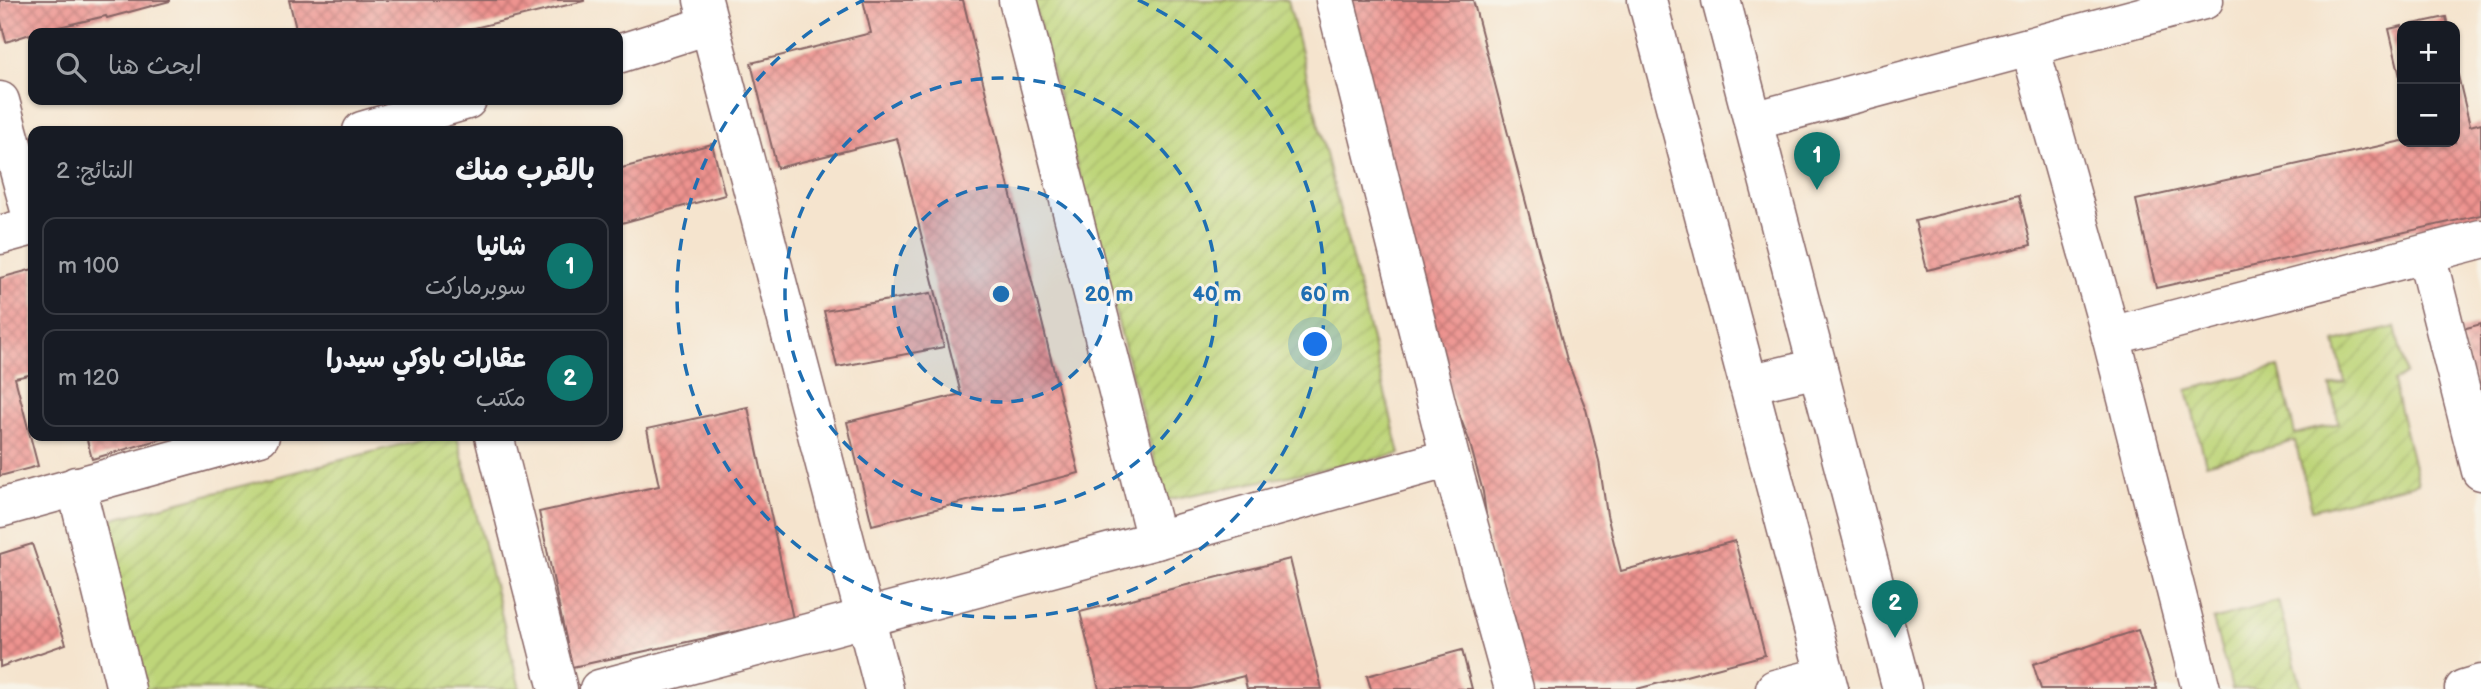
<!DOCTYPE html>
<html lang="ar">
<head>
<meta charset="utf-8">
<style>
	body { margin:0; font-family:"Balsamiq Sans","Playpen Sans Arabic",sans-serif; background:#242831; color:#f1f3f6; direction:rtl }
	.controls { position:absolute; right:21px; top:21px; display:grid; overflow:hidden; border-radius:14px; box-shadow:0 2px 5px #0004 }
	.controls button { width:63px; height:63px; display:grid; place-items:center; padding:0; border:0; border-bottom:2px solid #363941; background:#171b24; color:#f1f3f6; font:35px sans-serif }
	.you { position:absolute; left:1316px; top:345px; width:24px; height:24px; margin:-18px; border:5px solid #fff; border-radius:50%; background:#1a73e8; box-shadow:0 0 0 10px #1a73e833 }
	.badge { display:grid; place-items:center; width:46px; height:46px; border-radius:50%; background:#0f766e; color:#fff; font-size:23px; font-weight:700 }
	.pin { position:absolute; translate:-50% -58px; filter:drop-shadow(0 2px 4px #0008) }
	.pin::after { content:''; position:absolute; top:37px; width:24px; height:21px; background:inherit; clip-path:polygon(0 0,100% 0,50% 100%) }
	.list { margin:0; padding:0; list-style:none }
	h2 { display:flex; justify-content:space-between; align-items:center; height:91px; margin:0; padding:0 28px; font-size:30px }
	h2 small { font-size:23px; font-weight:400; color:#9ea1a6 }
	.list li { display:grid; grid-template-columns:46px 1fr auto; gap:21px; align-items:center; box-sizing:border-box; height:98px; margin:0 14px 14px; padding:0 14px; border:2px solid #363941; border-radius:14px }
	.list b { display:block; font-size:26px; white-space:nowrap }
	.list p { margin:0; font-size:23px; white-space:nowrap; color:#9ea1a6 }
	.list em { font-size:23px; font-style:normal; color:#9ea1a6 }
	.icon { flex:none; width:38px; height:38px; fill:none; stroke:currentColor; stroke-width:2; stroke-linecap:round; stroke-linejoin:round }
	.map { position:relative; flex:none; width:2481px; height:689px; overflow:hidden; direction:ltr }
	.search { position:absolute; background:#171b24; box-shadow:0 2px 5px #0004; left:28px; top:28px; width:595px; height:77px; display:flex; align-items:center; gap:18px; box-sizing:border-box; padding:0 24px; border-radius:14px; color:#9ea1a6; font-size:26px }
	.panel { position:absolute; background:#171b24; box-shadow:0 2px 5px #0004; left:28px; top:126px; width:595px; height:315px; border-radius:14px; direction:rtl }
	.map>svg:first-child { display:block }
	.garden { fill:url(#garden-furrows); stroke:#847a52; stroke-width:2 }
	.building { fill:url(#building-cross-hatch) }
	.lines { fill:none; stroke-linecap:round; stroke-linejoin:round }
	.minor-casing { stroke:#866464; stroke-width:41 }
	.tertiary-casing { stroke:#866464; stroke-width:41 }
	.minor { stroke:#fff; stroke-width:38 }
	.tertiary { stroke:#fff; stroke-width:38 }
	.ring { fill:none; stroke:#1f6fb2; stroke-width:3.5; stroke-dasharray:12 9 }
	.centre { fill:#1f6fb2; stroke:#f7f3e8; stroke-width:3.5 }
	.ring-label { font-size:21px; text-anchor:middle; font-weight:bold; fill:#1f6fb2; stroke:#f7f3e8; stroke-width:6; stroke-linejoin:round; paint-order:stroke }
</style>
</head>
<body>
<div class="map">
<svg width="2481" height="689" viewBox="0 0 2481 689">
	<defs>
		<pattern id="garden-furrows" width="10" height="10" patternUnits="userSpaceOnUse" patternTransform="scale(1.75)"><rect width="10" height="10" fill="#bed579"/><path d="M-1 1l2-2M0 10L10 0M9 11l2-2" fill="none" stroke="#a5b669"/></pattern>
		<pattern id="building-cross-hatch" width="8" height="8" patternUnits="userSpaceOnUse" patternTransform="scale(1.75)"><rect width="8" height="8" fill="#ed938f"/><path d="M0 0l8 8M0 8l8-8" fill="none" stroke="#c27775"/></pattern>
	</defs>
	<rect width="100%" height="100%" fill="#f7f3e8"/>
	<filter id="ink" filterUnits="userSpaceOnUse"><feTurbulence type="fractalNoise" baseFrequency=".0143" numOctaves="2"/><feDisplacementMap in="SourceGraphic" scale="14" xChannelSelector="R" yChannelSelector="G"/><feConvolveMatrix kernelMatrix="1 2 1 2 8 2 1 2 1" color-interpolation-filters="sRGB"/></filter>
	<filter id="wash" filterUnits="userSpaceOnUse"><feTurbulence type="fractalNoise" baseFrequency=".00686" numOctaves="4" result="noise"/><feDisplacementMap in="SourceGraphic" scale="28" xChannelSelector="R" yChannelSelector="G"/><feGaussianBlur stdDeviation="1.57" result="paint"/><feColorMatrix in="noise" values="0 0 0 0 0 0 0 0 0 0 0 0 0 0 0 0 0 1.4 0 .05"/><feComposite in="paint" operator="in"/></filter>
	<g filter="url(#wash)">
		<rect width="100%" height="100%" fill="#f5e4ce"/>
		<g class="garden">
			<polygon points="1033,0 1288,0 1400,454 1165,500"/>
			<polygon points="2395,327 2406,373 2393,382 2418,483 2312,510 2295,441 2206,464 2187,390 2279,367 2295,434 2339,423 2330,386 2345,382 2335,342"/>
			<polygon points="434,436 457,436 520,689 143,689 102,522"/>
			<polygon points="2278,601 2302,689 2232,689 2213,620"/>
		</g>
		<g id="blocks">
			<g class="building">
				<polygon points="0,0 170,0 170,1 107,18 106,16 33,33 6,42 0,18"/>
				<polygon points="289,0 584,0 584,1 454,33 297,33"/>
				<polygon points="863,0 963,0 1079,473 872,525 847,422 961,394 897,138 777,168 751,63 871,33"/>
				<polygon points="1348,0 1473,0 1567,360 1586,409 1599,461 1607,515 1621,571 1735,541 1765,655 1637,689 1528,689 1490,545 1483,492 1469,440 1450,391"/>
				<polygon points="2446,17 2448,26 2408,26 2408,25"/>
				<polygon points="2402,26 2402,81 2401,81 2389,29"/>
				<polygon points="2455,63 2470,126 2481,123 2481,215 2156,288 2136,200 2402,141 2455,142"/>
				<polygon points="712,144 725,195 618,224 618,169"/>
				<polygon points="2019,195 2031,245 1927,270 1915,221"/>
				<polygon points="33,269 33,374 15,378 38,466 0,476 0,278"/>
				<polygon points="931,293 944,347 837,367 824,311"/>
				<polygon points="2481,324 2481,407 2459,330"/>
				<polygon points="748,407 793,619 572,667 539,512 659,486 647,429"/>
				<polygon points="86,436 168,436 168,437 92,459"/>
				<polygon points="32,544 66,644 0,667 0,554"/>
				<polygon points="1290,559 1322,689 1247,689 1244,676 1192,689 1099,689 1080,612"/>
				<polygon points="2138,630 2157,689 2041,689 2033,664"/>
				<polygon points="1462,650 1472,689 1371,689 1367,676"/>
			</g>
		</g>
	</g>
	<g filter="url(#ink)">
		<use href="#blocks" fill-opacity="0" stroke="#866464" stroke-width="2"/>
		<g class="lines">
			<defs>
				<g id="minor">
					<polyline points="703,0 884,689"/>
					<polyline points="1018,0 1156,540"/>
					<polyline points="1335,0 1450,458 1514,689"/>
					<polyline points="2030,47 2111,336 2201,689"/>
					<polyline points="618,54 709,25"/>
					<polyline points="0,101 33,221"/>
					<polyline points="1753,121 2204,0"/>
					<polyline points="362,131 467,100"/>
					<polyline points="0,235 33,226"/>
					<polyline points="2426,254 2481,471"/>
					<polyline points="2111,336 2481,239"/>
					<polyline points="494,436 558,689"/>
					<polyline points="76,486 126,689"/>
					<polyline points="0,508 260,436"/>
					<polyline points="599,689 1156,540 1450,458"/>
					<polyline points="1775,689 1825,676"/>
					<polyline points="2464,689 2481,684"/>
				</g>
				<g id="tertiary">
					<polyline points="1647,0 1829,689"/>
					<polyline points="1721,0 1902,689"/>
					<polyline points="1748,384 1818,368"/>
				</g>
			</defs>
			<use href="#minor" class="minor-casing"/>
			<use href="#tertiary" class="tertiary-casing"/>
			<use href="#minor" class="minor"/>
			<use href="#tertiary" class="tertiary"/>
		</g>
	</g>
	<circle cx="1001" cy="294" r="108" fill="#1f6fb2" fill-opacity=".12"/>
	<g class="ring">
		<circle cx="1001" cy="294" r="108"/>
		<circle cx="1001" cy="294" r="216"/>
		<path d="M1138 0A324 324 0 1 1 864 0"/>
	</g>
	<circle cx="1001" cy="294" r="10" class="centre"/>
	<g class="ring-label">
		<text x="1109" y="301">20 m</text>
		<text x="1217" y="301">40 m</text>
		<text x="1325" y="301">60 m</text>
	</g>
</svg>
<div class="controls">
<button>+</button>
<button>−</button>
</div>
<div class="you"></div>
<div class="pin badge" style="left:1817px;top:190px">1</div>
<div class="pin badge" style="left:1895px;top:638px">2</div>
<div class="search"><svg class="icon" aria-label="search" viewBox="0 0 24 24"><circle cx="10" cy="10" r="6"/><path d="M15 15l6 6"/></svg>ابحث هنا</div>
<section class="panel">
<h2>بالقرب منك<small>النتائج: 2</small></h2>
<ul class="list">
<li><span class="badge">1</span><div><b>شانيا</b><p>سوبرماركت</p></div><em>100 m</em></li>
<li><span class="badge">2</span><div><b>عقارات باوكي سيدرا</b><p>مكتب</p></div><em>120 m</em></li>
</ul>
</section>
</div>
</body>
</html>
